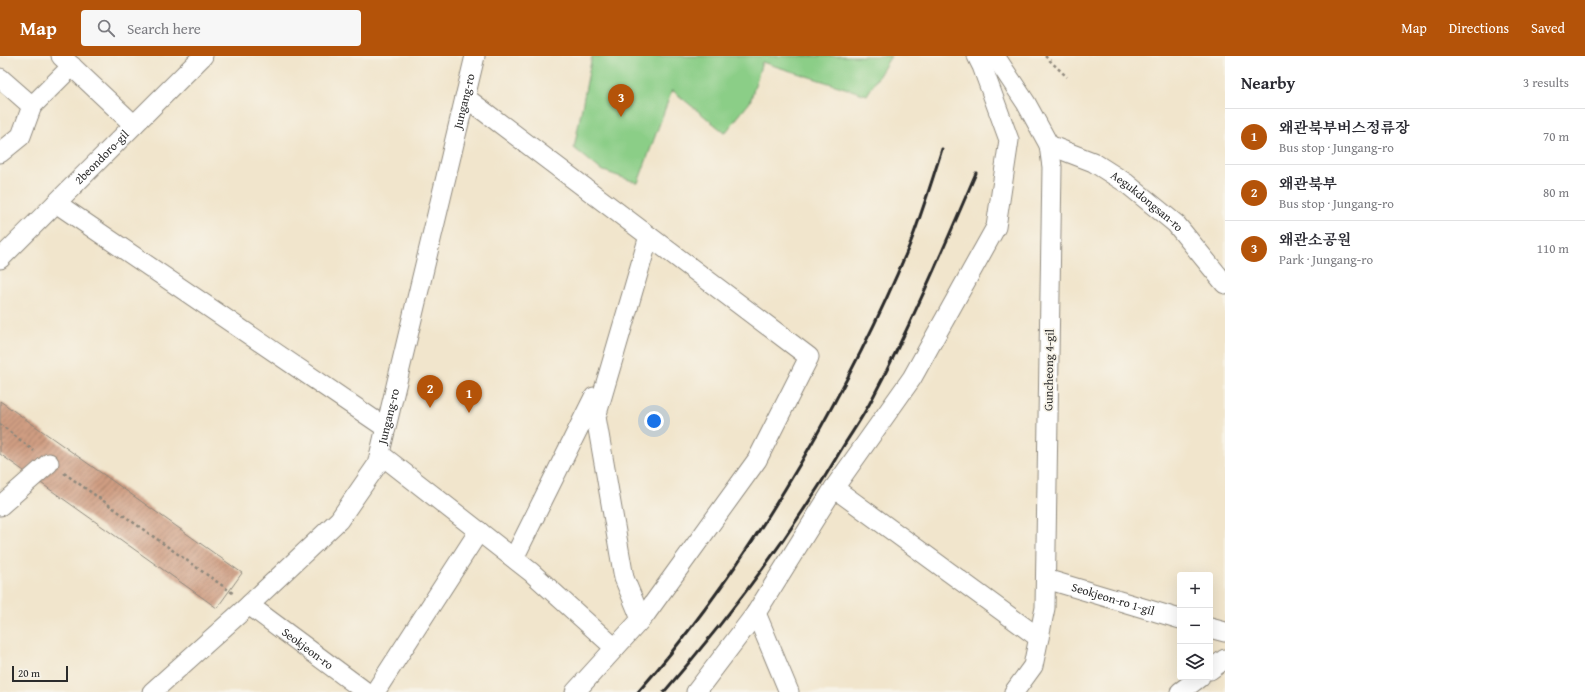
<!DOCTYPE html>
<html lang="en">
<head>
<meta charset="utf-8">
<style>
	body { margin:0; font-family:"Gentium Book Plus","Noto Serif KR",serif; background:#f7f7f7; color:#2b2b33 }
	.controls { position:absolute; right:12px; bottom:12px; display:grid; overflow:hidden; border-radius:4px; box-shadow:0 4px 16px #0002 }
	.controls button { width:36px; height:36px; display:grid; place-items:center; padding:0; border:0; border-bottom:1px solid #e1e1e2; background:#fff; color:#2b2b33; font:20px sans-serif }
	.scale { position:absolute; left:12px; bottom:10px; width:56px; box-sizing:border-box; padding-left:4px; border:2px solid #2b2b2b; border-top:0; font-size:11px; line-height:14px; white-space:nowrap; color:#2b2b2b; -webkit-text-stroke:3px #f7f3e8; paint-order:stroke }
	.you { position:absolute; left:654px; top:365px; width:14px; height:14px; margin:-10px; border:3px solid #fff; border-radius:50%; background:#1a73e8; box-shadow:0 0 0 6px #1a73e833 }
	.badge { display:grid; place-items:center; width:26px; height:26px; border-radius:50%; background:#b45309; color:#fff; font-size:13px; font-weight:700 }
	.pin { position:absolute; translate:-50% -33px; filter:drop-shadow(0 1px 2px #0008) }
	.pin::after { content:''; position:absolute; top:21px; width:14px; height:12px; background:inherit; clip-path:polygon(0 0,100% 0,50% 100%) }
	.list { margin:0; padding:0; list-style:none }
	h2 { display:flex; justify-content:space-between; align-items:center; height:52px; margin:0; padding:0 16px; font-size:17px }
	h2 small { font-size:13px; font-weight:400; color:#7c7c81 }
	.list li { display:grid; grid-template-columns:26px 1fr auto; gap:12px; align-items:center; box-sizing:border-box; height:56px; padding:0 16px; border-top:1px solid #e1e1e2 }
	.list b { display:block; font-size:15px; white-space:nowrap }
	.list p { margin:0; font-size:13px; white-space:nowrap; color:#7c7c81 }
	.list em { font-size:13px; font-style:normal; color:#7c7c81 }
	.icon { flex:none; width:22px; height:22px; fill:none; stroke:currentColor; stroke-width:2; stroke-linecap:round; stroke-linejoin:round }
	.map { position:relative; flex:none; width:1225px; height:636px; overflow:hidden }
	header { display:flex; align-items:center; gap:24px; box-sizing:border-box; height:56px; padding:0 20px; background:#b45309; color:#fff }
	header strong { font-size:19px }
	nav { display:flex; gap:22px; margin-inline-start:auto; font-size:14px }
	.search { width:280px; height:36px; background:#f7f7f7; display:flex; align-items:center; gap:10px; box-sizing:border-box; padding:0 14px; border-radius:4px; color:#7c7c81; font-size:15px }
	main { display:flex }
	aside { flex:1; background:#fff }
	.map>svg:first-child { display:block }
	.park { fill:#8bce87; stroke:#5b7c59 }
	.building { fill:url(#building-hatch) }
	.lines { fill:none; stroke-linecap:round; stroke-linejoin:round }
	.minor-casing { stroke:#8e887c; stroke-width:21 }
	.path { stroke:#8e887c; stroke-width:2.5; stroke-dasharray:3 3; stroke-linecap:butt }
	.minor { stroke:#fff; stroke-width:19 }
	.rail { stroke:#2b2b2b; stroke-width:3 }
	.labels { text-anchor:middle; stroke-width:3.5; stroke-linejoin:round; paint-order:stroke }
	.street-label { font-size:12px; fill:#2b2b2b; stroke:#f7f3e8 }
</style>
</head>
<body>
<header>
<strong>Map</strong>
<div class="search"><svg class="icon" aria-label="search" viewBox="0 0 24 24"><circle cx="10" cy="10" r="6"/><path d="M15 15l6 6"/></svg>Search here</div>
<nav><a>Map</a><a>Directions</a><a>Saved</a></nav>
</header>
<main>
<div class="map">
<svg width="1225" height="636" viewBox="0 0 1225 636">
	<defs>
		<pattern id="building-hatch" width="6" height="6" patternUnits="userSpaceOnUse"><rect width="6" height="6" fill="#cf9d82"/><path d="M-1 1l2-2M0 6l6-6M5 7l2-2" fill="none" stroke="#a8806b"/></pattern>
	</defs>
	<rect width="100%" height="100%" fill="#f7f3e8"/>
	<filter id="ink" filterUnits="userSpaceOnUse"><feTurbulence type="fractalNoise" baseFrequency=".025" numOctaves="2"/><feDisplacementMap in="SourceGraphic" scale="8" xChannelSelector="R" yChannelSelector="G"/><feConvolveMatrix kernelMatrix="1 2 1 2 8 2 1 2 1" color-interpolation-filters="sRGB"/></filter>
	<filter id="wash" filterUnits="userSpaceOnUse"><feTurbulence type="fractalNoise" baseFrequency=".012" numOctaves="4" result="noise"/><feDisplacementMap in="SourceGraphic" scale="16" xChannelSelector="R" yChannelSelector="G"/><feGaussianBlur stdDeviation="0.9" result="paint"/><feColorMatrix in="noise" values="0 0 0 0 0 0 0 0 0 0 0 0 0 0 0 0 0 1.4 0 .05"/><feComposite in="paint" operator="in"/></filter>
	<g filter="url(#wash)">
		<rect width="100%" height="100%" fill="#f1e5cc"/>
		<polygon class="park" points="592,0 891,0 867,39 762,6 750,46 725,77 672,34 638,127 601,114 574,92"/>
		<g id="blocks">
			<polygon class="building" points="0,345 242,517 217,552 0,398"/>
		</g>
	</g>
	<g filter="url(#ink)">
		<use href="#blocks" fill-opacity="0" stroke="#8e887c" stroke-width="1"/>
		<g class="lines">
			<defs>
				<g id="minor">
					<polyline points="61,0 134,69"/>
					<polyline points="995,0 1026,47 1049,89 1052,111 1045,552 1033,610 1014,636"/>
					<polyline points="0,22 32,50 72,10"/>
					<polyline points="465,41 809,301 757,404 645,559 575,636"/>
					<path id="s1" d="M1049,89L1093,106L1126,127L1176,168L1225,228"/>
					<polyline points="0,97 21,80 32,50"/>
					<polyline points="56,147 386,372"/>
					<path id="s2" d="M0,203L203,0"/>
					<polyline points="380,398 531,516 615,592"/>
					<polyline points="834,432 1039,582"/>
					<polyline points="0,450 49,407"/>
					<polyline points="514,502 594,341"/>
					<path id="s3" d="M1046,523L1180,563"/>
					<path id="s4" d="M249,549L366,636"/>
					<polyline points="756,557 789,636"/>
					<polyline points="641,563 624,522 596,361 649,180"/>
					<polyline points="1210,572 1225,576"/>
					<polyline points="1210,614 1225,603"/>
					<path id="s5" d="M152,636L249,549L339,464L377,409L475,0"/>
					<polyline points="375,636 479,475"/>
					<polyline points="696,636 756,557 834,432 912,322 996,171 1009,84 982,10 977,0"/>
					<polyline points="1180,636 1200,621"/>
				</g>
			</defs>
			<use href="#minor" class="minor-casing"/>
			<g class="path">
				<polyline points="1045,0 1067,21"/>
				<polyline points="0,368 34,395"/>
				<polyline points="64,417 234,538"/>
			</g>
			<use href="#minor" class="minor"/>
			<g class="rail">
				<path d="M638,636C700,566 753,488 800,408C841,337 879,264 910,188C922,157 932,125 942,93"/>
				<path d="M664,636C731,559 792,478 844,389C853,375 863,360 871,345C910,271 943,194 976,117"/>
			</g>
		</g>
	</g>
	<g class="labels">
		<g class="street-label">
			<text dy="4" stroke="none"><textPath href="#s5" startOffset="695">Jungang-ro</textPath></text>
			<text dy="4" stroke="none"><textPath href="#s2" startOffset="144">2beondoro-gil</textPath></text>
			<text dy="4" stroke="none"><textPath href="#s1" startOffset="114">Aegukdongsan-ro</textPath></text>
			<text transform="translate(1049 314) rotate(-89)" y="4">Guncheong 4-gil</text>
			<text dy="4" stroke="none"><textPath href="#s5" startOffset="371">Jungang-ro</textPath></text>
			<text dy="4" stroke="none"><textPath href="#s3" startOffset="70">Seokjeon-ro 1-gil</textPath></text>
			<text dy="4" stroke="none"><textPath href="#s4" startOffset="73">Seokjeon-ro</textPath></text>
		</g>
	</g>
</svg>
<div class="controls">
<button>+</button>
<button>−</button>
<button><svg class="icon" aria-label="layers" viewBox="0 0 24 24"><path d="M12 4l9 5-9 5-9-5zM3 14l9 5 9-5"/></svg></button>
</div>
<div class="scale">20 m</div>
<div class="you"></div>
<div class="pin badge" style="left:469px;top:357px">1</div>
<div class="pin badge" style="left:430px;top:352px">2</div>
<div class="pin badge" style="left:621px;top:61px">3</div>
</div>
<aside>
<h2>Nearby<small>3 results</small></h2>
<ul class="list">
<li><span class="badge">1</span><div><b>왜관북부버스정류장</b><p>Bus stop · Jungang-ro</p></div><em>70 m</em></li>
<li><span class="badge">2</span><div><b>왜관북부</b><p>Bus stop · Jungang-ro</p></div><em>80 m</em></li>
<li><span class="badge">3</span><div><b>왜관소공원</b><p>Park · Jungang-ro</p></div><em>110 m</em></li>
</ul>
</aside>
</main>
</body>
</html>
